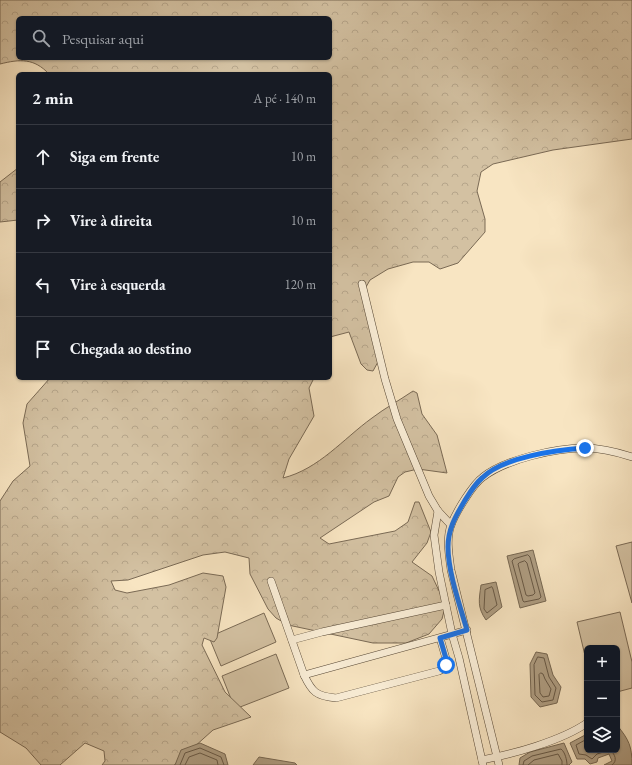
<!DOCTYPE html>
<html lang="pt">
<meta charset="utf-8">
<style>
:root{--surface:#171b24;--page:#242831;--text:#f1f3f6;--muted:#9ea1a6;--line:#363941}
body{margin:0;font-family:"EB Garamond",serif;background:var(--page);color:var(--text)}
.controls{position:absolute;right:12px;bottom:12px;display:grid;overflow:hidden;border-radius:6px;box-shadow:0 1px 3px #0004}
.controls button{width:36px;height:36px;display:grid;place-items:center;padding:0;border:0;border-bottom:1px solid var(--line);background:var(--surface);color:var(--text);font:20px sans-serif}
.stop{position:absolute;width:12px;height:12px;margin:-9px;border:3px solid #1a73e8;border-radius:50%;background:#fff}
.stop.end{background:#1a73e8;border-color:#fff;box-shadow:0 1px 4px #0008}
.list{margin:0;padding:0;list-style:none}
h2{display:flex;justify-content:space-between;align-items:center;height:52px;margin:0;padding:0 16px;font-size:17px}
h2 small{font-size:13px;font-weight:400;color:var(--muted)}
.list li{display:grid;grid-template-columns:26px 1fr auto;gap:12px;align-items:center;box-sizing:border-box;height:64px;padding:0 16px;border-top:1px solid var(--line)}
.list b{display:block;font-size:15px;white-space:nowrap}
.list em{font-size:13px;font-style:normal;color:var(--muted)}
.icon{flex:none;width:22px;height:22px;fill:none;stroke:currentColor;stroke-width:2;stroke-linecap:round;stroke-linejoin:round}
.map{position:relative;flex:none;width:632px;height:765px;overflow:hidden}
.search{position:absolute;background:var(--surface);box-shadow:0 1px 3px #0004;left:16px;top:16px;width:316px;height:44px;display:flex;align-items:center;gap:10px;box-sizing:border-box;padding:0 14px;border-radius:6px;color:var(--muted);font-size:15px}
.panel{position:absolute;background:var(--surface);box-shadow:0 1px 3px #0004;left:16px;top:72px;width:316px;height:308px;border-radius:6px}
.map>svg:first-child{display:block}
.green{fill:#d3c1a2;stroke:#7a6a55}
.forest{fill:url(#forest-crowns);stroke:#7a6a55;fill-rule:evenodd}
.water{fill:#af9e83;stroke:#766752}
.lines{fill:none;stroke-linecap:round;stroke-linejoin:round}
.shore{stroke:#685946;stroke-width:1}
.lane-casing{stroke:#574836;stroke-width:8}
.lane{stroke:#faeed7;stroke-width:7}
.route{stroke:#1a73e8;stroke-width:5}
</style>
<div class="map">
<svg width="632" height="765" viewBox="0 0 632 765">
<defs>
<pattern id="forest-crowns" width="20" height="18" patternUnits="userSpaceOnUse"><rect width="20" height="18" fill="#d3c1a2"/><path d="M2 6a3 3 0 1 1 6 0M12 15a3 3 0 1 1 6 0" fill="none" stroke="#b5a58a"/></pattern>
</defs>
<rect width="100%" height="100%" fill="#f8e5c2"/>
<filter id="stains"><feTurbulence type="fractalNoise" baseFrequency=".005" numOctaves="4"/><feColorMatrix values="0 0 0 0 .2 0 0 0 0 .09 0 0 0 0 .02 0 0 0 .5 -.17"/></filter>
<radialGradient id="worn" r=".72"><stop offset=".6" stop-color="#630" stop-opacity="0"/><stop offset="1" stop-color="#630" stop-opacity=".3"/></radialGradient>
<g class="green">
<polygon points="632,542 632,603 616,546"/>
<polygon points="620,612 632,662 632,688 617,692 617,648 587,648 587,664 577,622"/>
<polygon points="264,613 276,642 221,666 209,637"/>
<polygon points="276,654 289,688 235,709 222,676"/>
</g>
<g class="forest">
<path d="M0 0H632V139L553 150 493 164 481 172 477 191 485 219V232L458 263 440 269 429 262H413L388 269 370 280 366 287 379 360 373 371 367 370 361 364 349 332 330 337V74H49C34 58 20 59 0 64ZM18 18H330V58H18Z"/>
<polygon points="18,168 18,220 0,222 0,182"/>
<path d="M50 378H314L309 388 314 416 289 459 283 478C319 469 343 439 372 418 385 408 400 400 413 391L417 393 422 414 437 435 447 473 418 469 405 472 398 477 389 496 374 502 320 538 329 544 395 531 408 522 415 502H419L431 532 427 543 412 562 432 576 441 595 444 611 442 619 429 634 406 643H373L288 625 276 618 268 609 250 574 249 558 225 552 203 555 128 580 111 581 115 590 127 593 169 585 203 573 223 576 226 587 217 638 214 642 204 638 202 645 225 692 251 717 213 730 174 765H102L105 761 104 751 85 743 60 765H41L26 748 0 732V501L13 481 30 466 23 423 27 404Z"/>
</g>
<g class="water">
<polygon points="533,550 546,601 520,608 507,556"/>
<path d="M496 582 502 607 486 620C477 607 479 600 481 585Z"/>
<polygon points="536,652 547,654 553,675 561,687 557,703 540,707 531,697 530,664"/>
<path d="M617 725C629 740 632 746 632 765H604L612 761 609 754 598 758 597 762 590 764 585 759H577L570 743 587 734V750H617Z"/>
<polygon points="200,743 225,754 228,765 175,765 181,750"/>
<polygon points="564,743 572,762 569,765 519,765 520,758 530,752"/>
<polygon points="259,757 295,763 297,765 253,765"/>
</g>
<g class="lines">
<g class="shore">
<polygon points="528,555 530,557 541,597 539,599 524,602 523,601 512,561 514,559"/>
<polygon points="525,561 527,563 535,593 533,595 528,596 526,595 518,564 519,563"/>
<polygon points="492,587 493,589 497,605 487,613 484,609 485,590"/>
<polygon points="538,657 544,658 549,677 556,688 553,700 542,702 535,695 534,665"/>
<polygon points="541,673 543,674 545,679 551,689 549,696 543,697 540,693 539,675"/>
<path d="M587 739 576 745 579 754 586 755 592 759 597 754 610 750C615 754 618 761 612 765"/>
<polyline points="180,765 185,753 200,748 221,757 224,765"/>
<polyline points="185,765 189,757 200,753 217,760 218,765"/>
<path d="M523 765 524 761 532 756 561 749C565 752 567 760 567 765"/>
<polyline points="528,765 534,760 558,754 562,761 562,765"/>
</g>
<defs>
<g id="lane">
<polyline points="362,284 385,379 397,419 429,496 438,511 451,525"/>
<polyline points="438,511 434,535 439,572 452,634 459,658 483,765"/>
<path d="M271 581 304 675C312 692 316 696 336 698L439 671 444 668 447 662 440 638"/>
<polyline points="292,640 322,632 446,605"/>
<polyline points="304,675 467,630"/>
<path d="M482 760C513 754 561 741 587 723"/>
<path d="M499 765 451 570C449 555 446 539 451 525 456 512 473 484 483 477 506 459 556 448 584 448 600 448 617 452 632 457"/>
</g>
</defs>
<use href="#lane" class="lane-casing"/>
<use href="#lane" class="lane"/>
</g>
<g class="lines">
<path class="route" d="M446 665 447 662 440 638 467 630C460 606 448 572 448 547 448 530 455 517 464 502 469 494 474 485 482 478 503 457 556 450 585 448"/>
</g>
<rect width="100%" height="100%" filter="url(#stains)"/>
<rect width="100%" height="100%" fill="url(#worn)"/>
</svg>
<div class="controls">
<button>+</button>
<button>−</button>
<button><svg class="icon" aria-label="layers" viewBox="0 0 24 24"><path d="M12 4l9 5-9 5-9-5zM3 14l9 5 9-5"/></svg></button>
</div>
<div class="stop" style="left:446px;top:665px"></div>
<div class="stop end" style="left:585px;top:448px"></div>
<div class="search"><svg class="icon" aria-label="search" viewBox="0 0 24 24"><circle cx="10" cy="10" r="6"/><path d="M15 15l6 6"/></svg>Pesquisar aqui</div>
<section class="panel">
<h2>2 min<small>A pé · 140 m</small></h2>
<ul class="list">
<li><svg class="icon" aria-label="ahead" viewBox="0 0 24 24"><path d="M12 20V5M6 11l6-6 6 6"/></svg><div><b>Siga em frente</b></div><em>10 m</em></li>
<li><svg class="icon" aria-label="right" viewBox="0 0 24 24"><path d="M7 20v-9h11M14 6l5 5-5 5"/></svg><div><b>Vire à direita</b></div><em>10 m</em></li>
<li><svg class="icon" aria-label="left" viewBox="0 0 24 24"><path d="M17 20v-9H6M10 6l-5 5 5 5"/></svg><div><b>Vire à esquerda</b></div><em>120 m</em></li>
<li><svg class="icon" aria-label="arrive" viewBox="0 0 24 24"><path d="M6 21V4h12l-3 4 3 4H6"/></svg><div><b>Chegada ao destino</b></div></li>
</ul>
</section>
</div>
